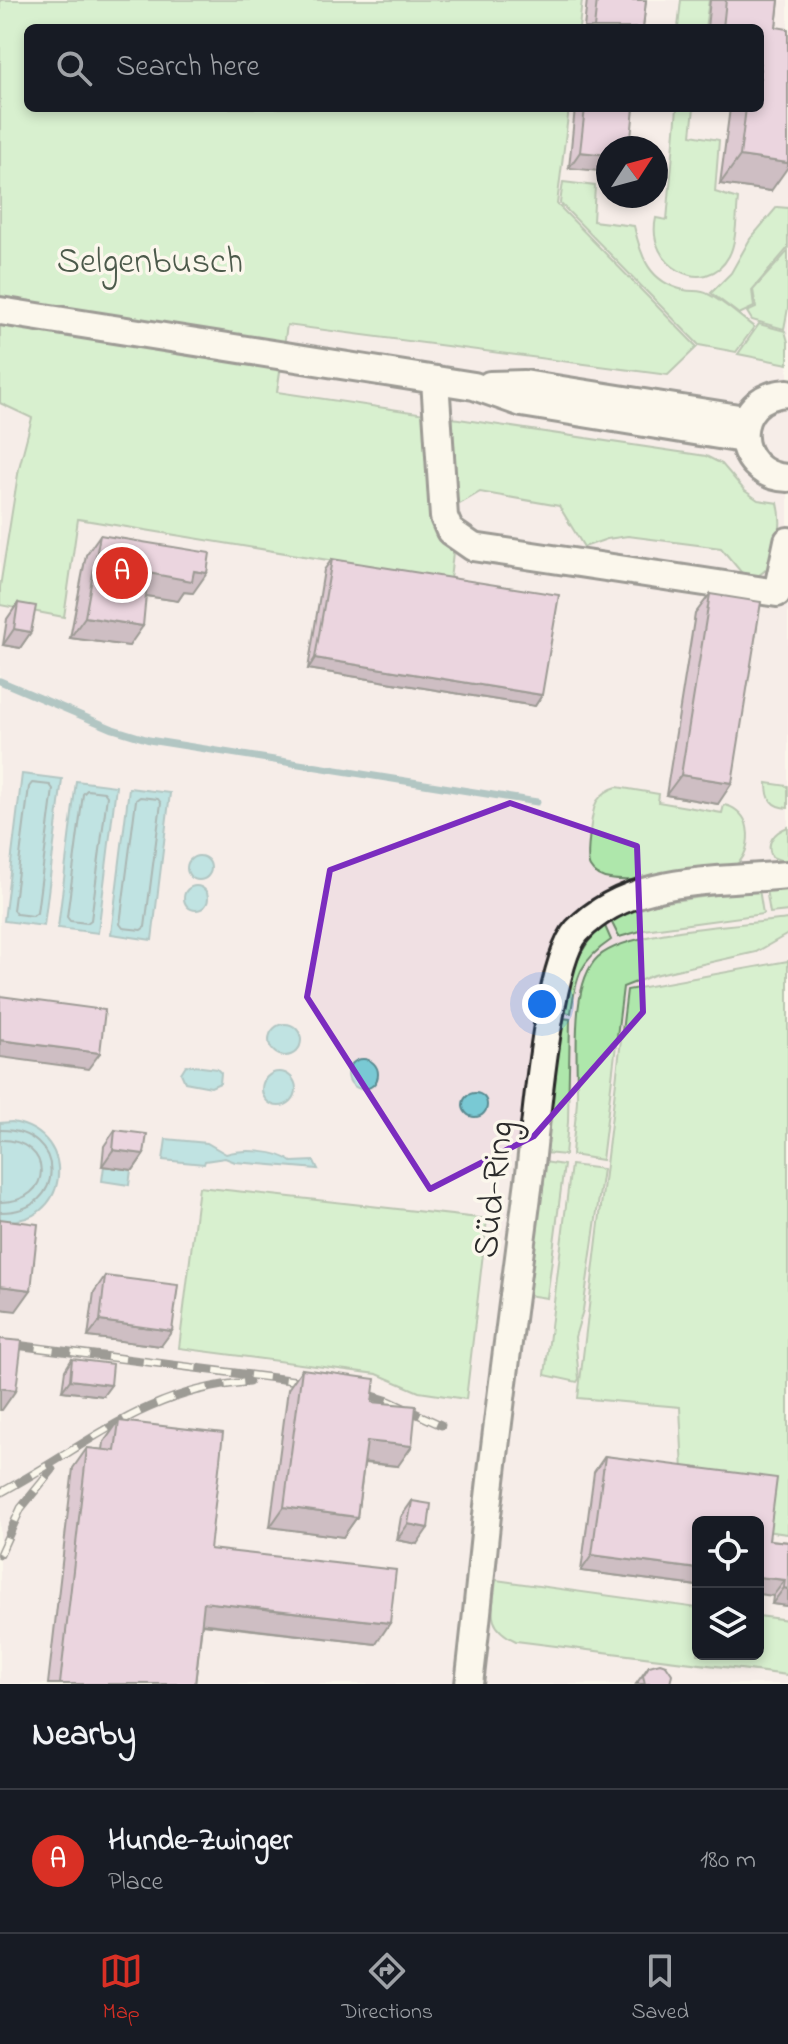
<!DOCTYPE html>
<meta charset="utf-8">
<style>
:root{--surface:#171b24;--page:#242831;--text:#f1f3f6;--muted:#9ea1a6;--line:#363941;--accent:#d93025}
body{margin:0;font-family:"Indie Flower",sans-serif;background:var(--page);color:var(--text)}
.controls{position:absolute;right:24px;bottom:24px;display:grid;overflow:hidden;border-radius:12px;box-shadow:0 4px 12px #0003}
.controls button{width:72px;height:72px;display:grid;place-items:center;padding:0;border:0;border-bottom:2px solid var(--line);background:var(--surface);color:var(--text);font:40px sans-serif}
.compass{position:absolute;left:596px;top:136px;width:72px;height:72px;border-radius:50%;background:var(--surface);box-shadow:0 4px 12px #0003;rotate:54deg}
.you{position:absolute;left:542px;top:1004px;width:28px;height:28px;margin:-20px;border:6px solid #fff;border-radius:50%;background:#1a73e8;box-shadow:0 0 0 12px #1a73e833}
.badge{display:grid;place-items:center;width:52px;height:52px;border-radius:50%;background:var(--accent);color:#fff;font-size:26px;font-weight:700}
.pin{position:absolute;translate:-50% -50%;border:4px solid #fff;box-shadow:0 2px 8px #0006}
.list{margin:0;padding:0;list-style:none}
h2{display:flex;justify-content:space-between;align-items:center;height:104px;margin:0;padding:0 32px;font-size:34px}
h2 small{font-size:26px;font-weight:400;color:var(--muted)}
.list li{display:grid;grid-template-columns:52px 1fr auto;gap:24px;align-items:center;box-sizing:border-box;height:144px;padding:0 32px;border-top:2px solid var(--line)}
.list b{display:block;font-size:30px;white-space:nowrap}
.list p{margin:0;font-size:26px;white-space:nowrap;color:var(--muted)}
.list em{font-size:26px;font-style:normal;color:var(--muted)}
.icon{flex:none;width:44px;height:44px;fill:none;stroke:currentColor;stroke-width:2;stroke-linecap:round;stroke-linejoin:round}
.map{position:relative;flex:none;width:788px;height:1684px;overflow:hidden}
.search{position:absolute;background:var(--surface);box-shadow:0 4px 12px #0003;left:24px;right:24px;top:24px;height:88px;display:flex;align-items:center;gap:20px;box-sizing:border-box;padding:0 28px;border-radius:12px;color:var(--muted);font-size:30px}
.sheet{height:248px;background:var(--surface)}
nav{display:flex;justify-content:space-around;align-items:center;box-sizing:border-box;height:112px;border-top:2px solid var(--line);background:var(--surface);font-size:22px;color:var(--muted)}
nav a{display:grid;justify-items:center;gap:4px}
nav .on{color:var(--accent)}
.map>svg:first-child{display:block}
.built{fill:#f0e0e3;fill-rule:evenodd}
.green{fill:#aee7ab;stroke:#6c896b;stroke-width:2}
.water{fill:#79c9d4;stroke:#5a8a90;stroke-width:2}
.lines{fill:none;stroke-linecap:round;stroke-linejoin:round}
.shore{stroke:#4a6a6f;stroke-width:2}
.stream{stroke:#5a8a90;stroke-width:7}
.street-casing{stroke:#2b2b2b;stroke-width:32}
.street{stroke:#fbf7ec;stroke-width:26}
.rail-casing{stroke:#2b2b2b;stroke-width:9}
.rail{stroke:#fbf7ec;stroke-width:6;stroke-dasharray:18;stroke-linecap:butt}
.wall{fill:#ba93b1;stroke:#2b2b2b;stroke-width:2}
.shaded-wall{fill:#977890;stroke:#2b2b2b;stroke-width:2}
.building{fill:#d8abce;stroke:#2b2b2b;stroke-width:2}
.marked{fill:none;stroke:#7b2cbf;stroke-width:6;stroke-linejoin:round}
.labels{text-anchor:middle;stroke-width:7;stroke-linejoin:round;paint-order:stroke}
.park-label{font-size:36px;fill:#4c5a4b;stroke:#fbf7ec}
.street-label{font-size:36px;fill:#2b2b2b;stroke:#fbf7ec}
</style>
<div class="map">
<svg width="788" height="1684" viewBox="0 0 788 1684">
<rect width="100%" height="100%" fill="#fbf7ec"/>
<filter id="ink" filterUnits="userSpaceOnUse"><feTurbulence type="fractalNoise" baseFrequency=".0125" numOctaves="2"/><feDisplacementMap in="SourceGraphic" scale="16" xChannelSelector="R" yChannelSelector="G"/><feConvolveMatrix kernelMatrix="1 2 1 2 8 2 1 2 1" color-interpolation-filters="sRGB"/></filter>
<g filter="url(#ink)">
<g class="built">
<path d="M582 0H788V1684H0V605L64 616 78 519 450 579 458 505 480 492 559 506 584 547 607 539 628 536 721 548 746 578 758 500 745 491 722 464 706 456 276 393 286 325 668 375 697 347 556 204 569 108H760V28H579ZM608 148H656V196H608ZM698 1522H758V1654H698Z"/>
<polygon points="0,403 32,417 19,468 0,587"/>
</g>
<g class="green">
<path d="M0 0H582L579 28H28V108H569L557 204 697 347 668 375 287 325 277 392 706 456 722 464 745 491 758 500 778 503C783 523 780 563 759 575 755 578 751 577 746 578L721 548 628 536 607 539 584 547 559 506 480 492 458 505 450 580 78 519 64 617 0 605V587L19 468 32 418 0 403Z"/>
<polygon points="681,0 709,0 705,28 678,28"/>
<path d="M677 108H694L691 135 719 140 715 192 738 199C736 216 737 241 729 256 706 299 645 266 656 218L667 220Z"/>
<path d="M563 182 595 186 593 221 634 226C641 257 649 282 684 290 692 292 701 290 708 294 725 302 739 316 754 327L736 352 699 345 560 203Z"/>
<polygon points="777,207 788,208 788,248 752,290 754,307 739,314 711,293 731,273 750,239"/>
<polygon points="788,251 788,308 784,329 752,320 747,312 756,308 753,290"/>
<polygon points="759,324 785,331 788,342 788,364 738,354"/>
<path d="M767 783 788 786V808C771 807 767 799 767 783Z"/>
<path d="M617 787 659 794 658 802 722 813 724 805C733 806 743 814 746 823 750 836 748 855 737 864 723 874 630 883 610 879 602 878 594 874 590 867 585 859 592 809 597 801 602 794 609 789 617 787Z"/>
<path d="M788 827V863L772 857C765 843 774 832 788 827Z"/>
<polygon points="788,886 788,911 770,913 766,889"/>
<polygon points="759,889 763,914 644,930 619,937 610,919 644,905"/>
<path d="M788 919V934L756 952 654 975 623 987 602 1160 572 1155C573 1137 576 1118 577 1100 578 1064 569 984 598 957 629 929 743 925 788 919Z"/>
<path d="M604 924 611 940C580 961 576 976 571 1013L563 1012C569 977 577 949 604 924Z"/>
<polygon points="788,961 788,1534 758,1530 758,1522 683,1472 680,1407 578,1398 627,990"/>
<polygon points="562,1018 570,1019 568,1122 565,1155 546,1153"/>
<polygon points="544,1162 564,1165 547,1298 527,1295"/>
<polygon points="571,1165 603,1169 583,1310 575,1337 579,1379 577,1382 545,1375"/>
<polygon points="199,1187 487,1219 466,1399 419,1392 377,1374 179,1348"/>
<path d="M496 1580 698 1608V1654H758V1616L788 1620V1675L516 1641C484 1626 493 1610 496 1580Z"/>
</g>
<g class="water">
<polygon points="22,774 62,779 44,926 4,921"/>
<polygon points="76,781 116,786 98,933 58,928"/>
<polygon points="129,788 170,793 152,940 111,934"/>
<circle cx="199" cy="868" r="12"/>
<circle cx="196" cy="898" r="12"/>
<circle cx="285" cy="1040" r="16"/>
<circle cx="363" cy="1074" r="15"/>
<polygon points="186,1065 217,1069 221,1073 220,1083 211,1087 185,1082 181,1073"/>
<circle cx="279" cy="1089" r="17"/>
<circle cx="475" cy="1105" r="12"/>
<path d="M12 1122C82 1134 68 1229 0 1220V1123Z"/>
<path d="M166 1139 207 1143 226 1154C243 1149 278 1150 292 1162L314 1161 318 1169 235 1162 225 1158 205 1161 204 1164 163 1160Z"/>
<polygon points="104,1166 131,1170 129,1185 102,1181"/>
</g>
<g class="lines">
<g class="shore">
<polygon points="32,783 50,785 53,789 37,913 33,916 16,914 13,910 29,787"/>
<polygon points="87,790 104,792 107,796 91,920 87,923 70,921 67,917 83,794"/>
<polygon points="140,797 158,799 161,803 145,927 141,930 123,928 120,924 136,800"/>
<path d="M0 1130C67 1129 68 1213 0 1212"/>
<path d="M0 1140C54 1139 55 1203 0 1202"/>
</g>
<polyline class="stream" points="0,681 113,729 149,740 537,802"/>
<defs>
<g id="street">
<polyline points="0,311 474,386 522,403 743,439"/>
<polyline points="435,380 444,517 450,531 473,547 777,593 788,541"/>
<polyline points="490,385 524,384 745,419"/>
<path d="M788 393C727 395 731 476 788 478"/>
<path d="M469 1684C476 1628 481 1571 487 1515 500 1401 515 1287 530 1173 536 1124 548 962 577 931 630 875 717 882 788 875"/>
</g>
</defs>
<use href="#street" class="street-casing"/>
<use href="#street" class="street"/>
<defs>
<g id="rail">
<polyline points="0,1343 313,1383"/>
<polyline points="353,1390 389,1401 441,1425"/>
<path d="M0 1493C88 1446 143 1390 249 1382"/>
<polyline points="0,1554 21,1508 52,1470"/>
</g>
</defs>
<use href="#rail" class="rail-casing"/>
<use href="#rail" class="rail"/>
</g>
<g class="wall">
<polygon points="587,0 646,0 643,28 584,28"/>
<polygon points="710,0 779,0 776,27 771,191 720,184 730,108 760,108 760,28 707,28"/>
<polygon points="575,108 634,108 569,168"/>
<polygon points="100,535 193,593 184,592 178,601 146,596 129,646 70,638 86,555"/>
<polygon points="332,559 542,695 535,706 308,669 324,570"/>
<polygon points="710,594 718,804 666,795 695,614"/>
<polygon points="18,603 31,632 20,648 3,645 7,619"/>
<polygon points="115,1130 144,1154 133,1170 102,1166 104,1146"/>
<polygon points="105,1276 161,1346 88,1337 94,1292"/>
<polygon points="72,1359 103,1396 62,1391 65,1370"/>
<polygon points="302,1369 372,1402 398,1466 364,1463 357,1517 343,1537 270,1527 288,1389"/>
<polygon points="119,1421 210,1549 376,1644 202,1624 195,1684 48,1684 73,1468 87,1448 103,1450 104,1442"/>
<polygon points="605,1456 769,1540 788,1542 788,1606 772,1604 773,1596 698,1522 698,1586 581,1571 594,1472"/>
<polygon points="412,1501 417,1544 397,1540 401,1517"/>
<polygon points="649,1666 670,1684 636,1684"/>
</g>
<g class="shaded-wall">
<polygon points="580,152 608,155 608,172 569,168"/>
<polygon points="740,156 788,163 788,167 771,191 720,184"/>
<polygon points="194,571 207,573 193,593 184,592 178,601 134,594 148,573"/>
<polygon points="85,617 143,626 129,646 70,638"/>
<polygon points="14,629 31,632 20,648 3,645"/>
<polygon points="315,658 542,695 535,706 308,669"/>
<polygon points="681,775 732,783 718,804 666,795"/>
<polygon points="0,1040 100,1053 88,1069 0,1057"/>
<polygon points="113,1150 144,1154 133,1170 102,1166"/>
<polygon points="0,1286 31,1290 16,1311 0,1309"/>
<polygon points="100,1321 172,1331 161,1346 88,1337"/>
<polygon points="70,1380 111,1385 103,1396 62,1391"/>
<polygon points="0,1388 16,1390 2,1410 0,1410"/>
<polygon points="367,1441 412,1446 398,1466 353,1461"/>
<polygon points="284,1507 357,1517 343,1537 270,1527"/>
<polygon points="408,1524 428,1528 417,1544 397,1540"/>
<polygon points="592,1555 698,1569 698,1586 581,1571"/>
<polygon points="758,1577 785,1580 773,1596 758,1594"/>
<polygon points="784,1588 788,1589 788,1606 772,1604"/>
<polygon points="204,1602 390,1623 376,1644 190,1622"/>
</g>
<g class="building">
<polygon points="597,0 646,0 643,28 594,28"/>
<polygon points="726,0 779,0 776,27 788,29 788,163 740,156 746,108 760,108 760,28 723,28"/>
<polygon points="585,108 634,108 630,148 608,148 608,155 580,152"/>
<polygon points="100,535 210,553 207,573 194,571 192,581 148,573 143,626 85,617"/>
<polygon points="332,559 559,595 542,695 315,658"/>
<polygon points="710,594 761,602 732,783 681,775"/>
<polygon points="18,603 36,606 31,632 14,629"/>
<polygon points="0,996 105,1010 100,1053 0,1040"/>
<polygon points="115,1130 147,1134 144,1154 113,1150"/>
<polygon points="0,1219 38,1224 31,1290 0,1286"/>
<polygon points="105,1276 178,1285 172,1331 100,1321"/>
<polygon points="0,1339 22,1341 16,1390 0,1388"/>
<polygon points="72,1359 113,1364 111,1385 70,1380"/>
<polygon points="302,1369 375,1379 372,1402 416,1406 412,1446 367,1441 357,1517 284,1507"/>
<polygon points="119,1421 223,1433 210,1549 396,1570 390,1623 204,1602 195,1684 60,1684 87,1448 115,1451"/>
<polygon points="605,1456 777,1478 769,1540 788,1542 788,1589 784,1588 785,1580 758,1577 758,1522 698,1522 698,1569 592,1555"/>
<polygon points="412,1501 431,1504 428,1528 408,1524"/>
<polygon points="660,1663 666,1665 672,1674 670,1684 645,1684 643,1676 649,1666"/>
</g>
</g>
<path d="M0 0H788V1684H0ZM510 803 637 846 643 1012 534 1136 430 1189 307 997 330 870Z" fill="#fbf7ec" fill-opacity=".55" fill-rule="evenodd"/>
<path class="marked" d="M510 803 637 846 643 1012 534 1136 430 1189 307 997 330 870Z"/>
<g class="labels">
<g class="park-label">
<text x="150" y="272">Selgenbusch</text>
</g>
<g class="street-label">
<text transform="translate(491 1189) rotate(-83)" y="13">Süd-Ring</text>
</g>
</g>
</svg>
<div class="controls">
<button><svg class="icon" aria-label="locate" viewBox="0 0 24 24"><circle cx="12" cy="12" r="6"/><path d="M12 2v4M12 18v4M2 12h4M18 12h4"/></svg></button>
<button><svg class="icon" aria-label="layers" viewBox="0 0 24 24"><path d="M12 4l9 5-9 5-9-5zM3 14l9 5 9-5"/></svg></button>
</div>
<svg class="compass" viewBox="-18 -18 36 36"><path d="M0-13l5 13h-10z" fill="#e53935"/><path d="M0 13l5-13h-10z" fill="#9ea1a6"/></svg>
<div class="you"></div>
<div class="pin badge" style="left:122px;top:573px">A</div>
<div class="search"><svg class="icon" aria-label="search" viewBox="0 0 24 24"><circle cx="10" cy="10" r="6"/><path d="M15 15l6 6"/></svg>Search here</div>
</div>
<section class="sheet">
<h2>Nearby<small></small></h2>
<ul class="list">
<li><span class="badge">A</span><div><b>Hunde-Zwinger</b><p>Place</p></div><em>180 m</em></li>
</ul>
</section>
<nav>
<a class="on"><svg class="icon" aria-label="map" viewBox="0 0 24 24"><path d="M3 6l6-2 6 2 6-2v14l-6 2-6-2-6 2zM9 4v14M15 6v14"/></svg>Map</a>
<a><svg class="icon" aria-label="directions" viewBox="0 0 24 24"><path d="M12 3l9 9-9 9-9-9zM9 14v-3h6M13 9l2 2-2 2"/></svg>Directions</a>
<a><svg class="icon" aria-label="saved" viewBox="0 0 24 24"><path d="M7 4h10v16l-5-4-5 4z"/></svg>Saved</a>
</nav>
